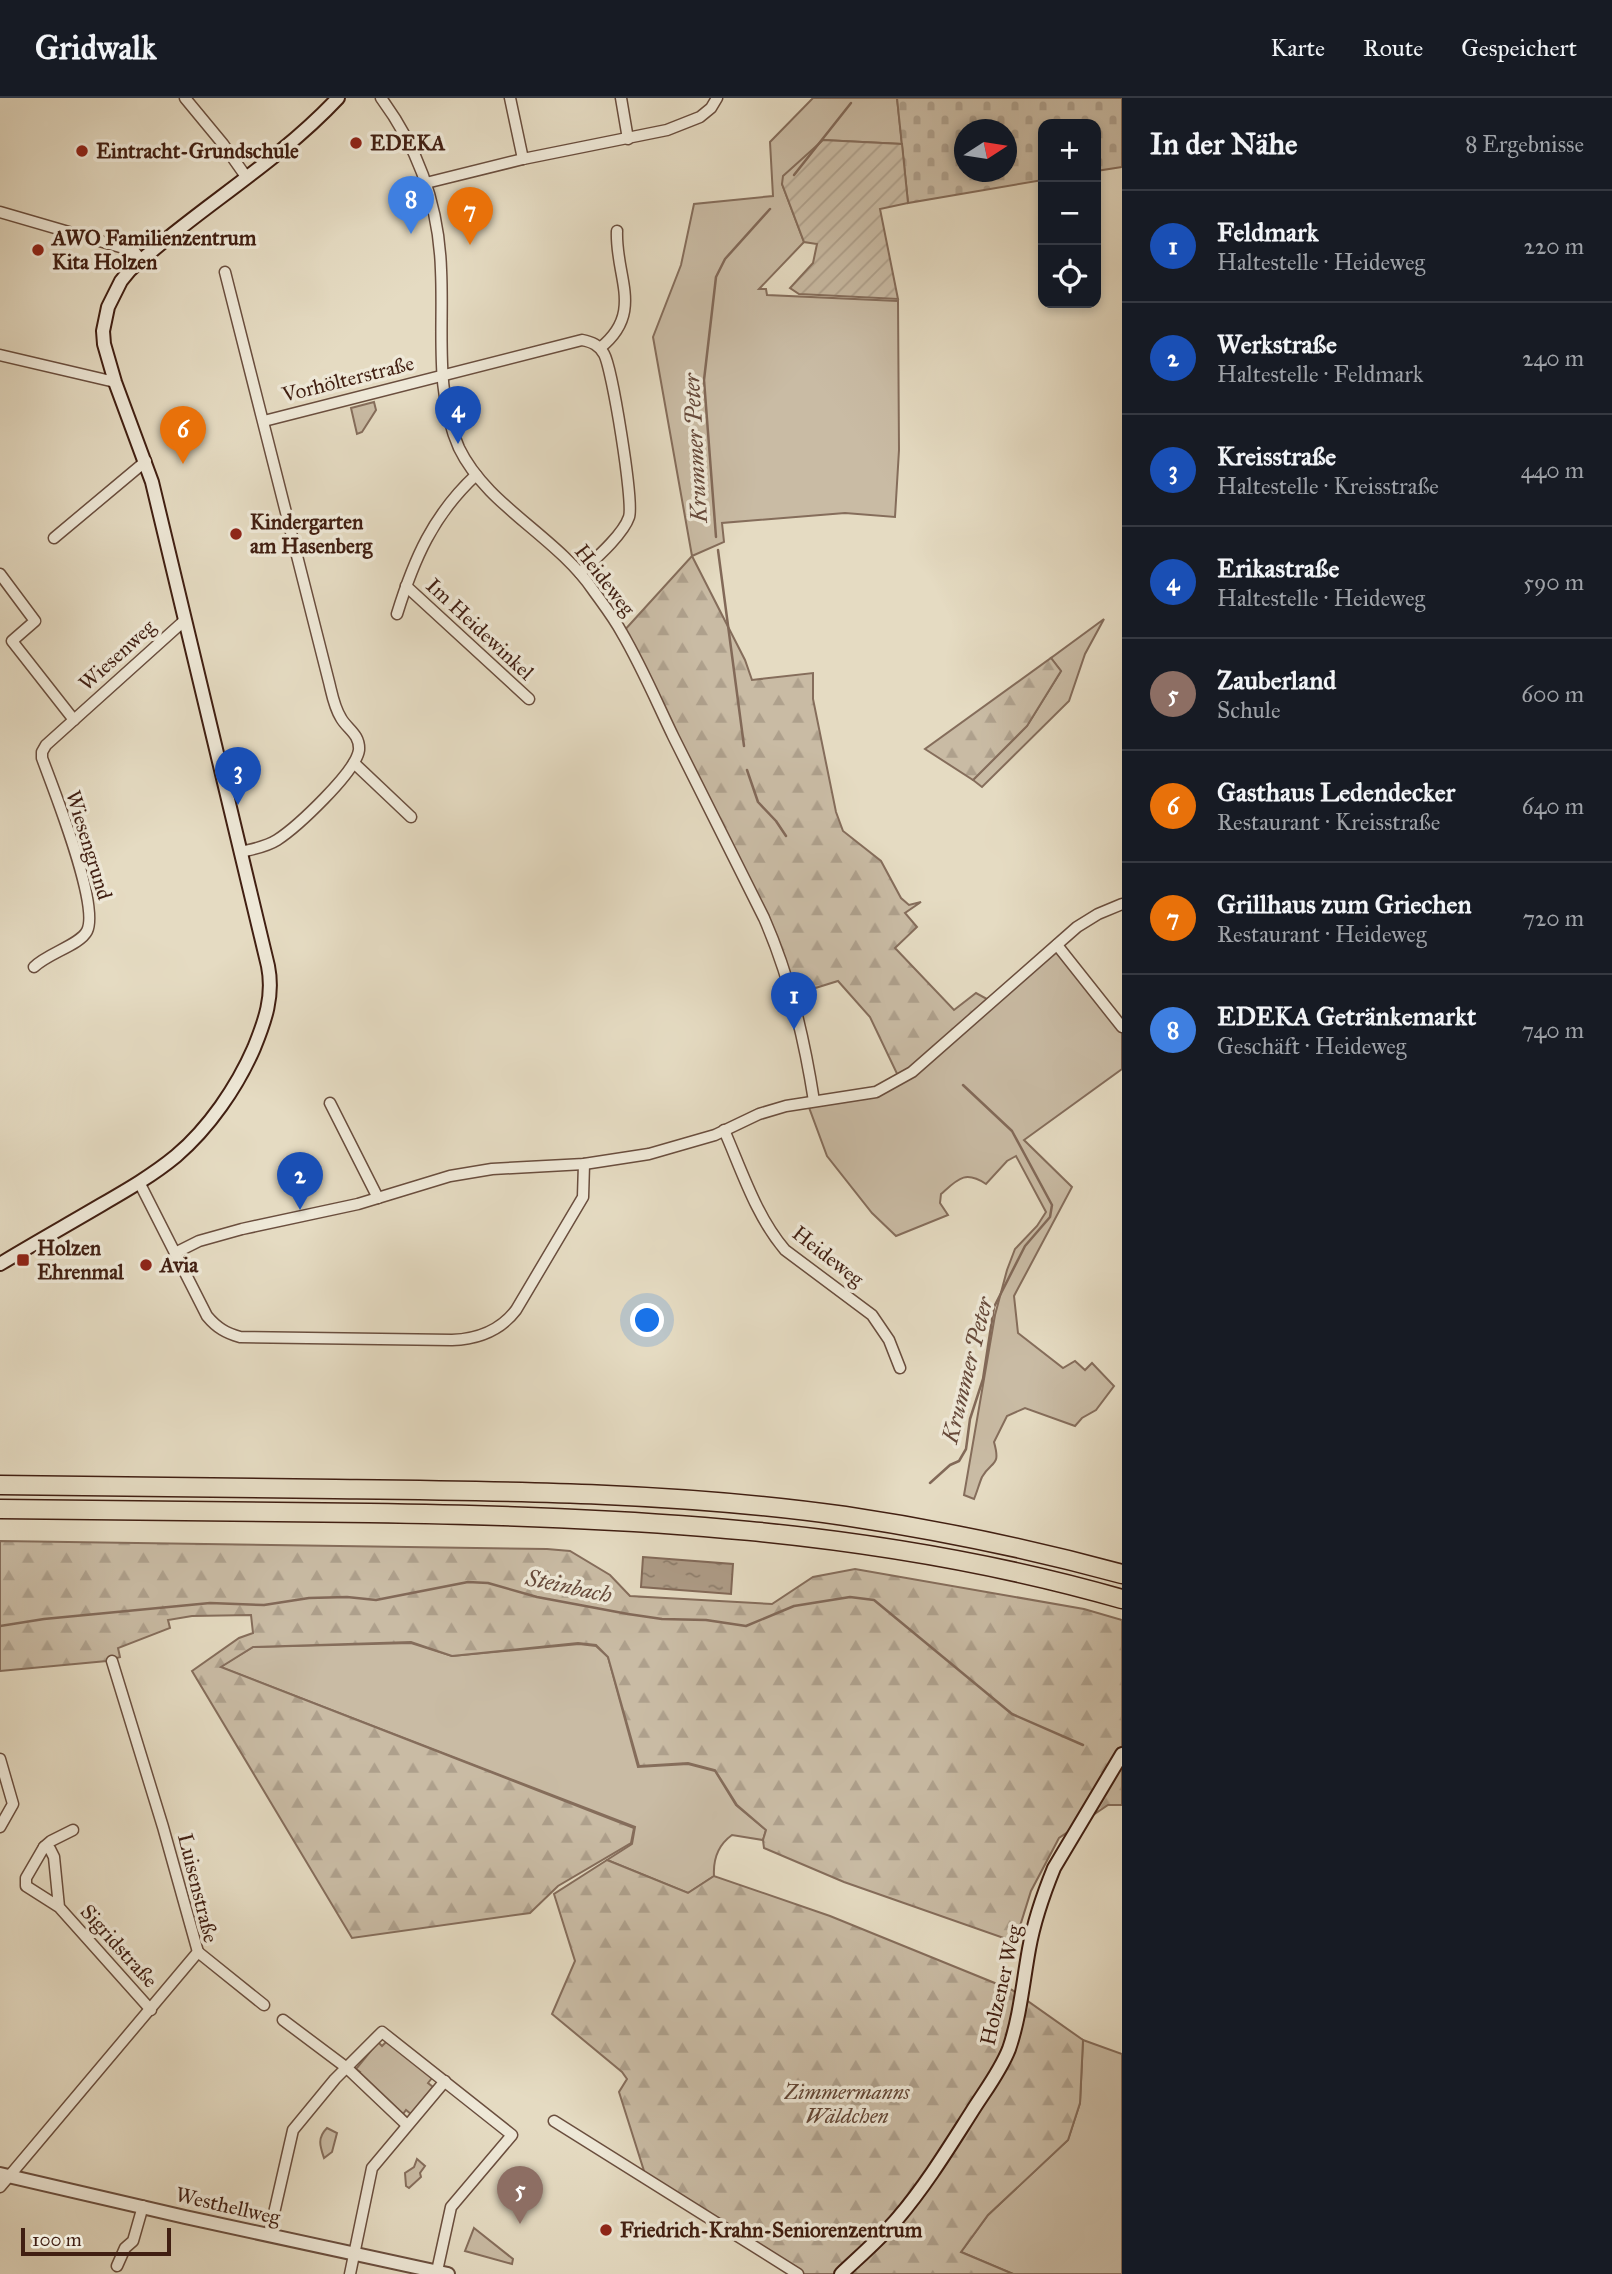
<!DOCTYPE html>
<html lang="de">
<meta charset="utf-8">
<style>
:root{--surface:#171b24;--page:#20242c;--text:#f1f3f6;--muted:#9ea1a6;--line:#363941;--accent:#d93025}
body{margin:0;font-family:"IM FELL Great Primer",serif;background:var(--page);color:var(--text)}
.controls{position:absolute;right:21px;top:21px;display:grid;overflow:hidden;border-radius:14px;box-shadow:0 4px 10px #0003}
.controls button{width:63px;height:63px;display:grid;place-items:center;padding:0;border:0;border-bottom:2px solid var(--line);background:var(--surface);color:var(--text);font:35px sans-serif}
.compass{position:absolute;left:954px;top:21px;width:63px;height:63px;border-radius:50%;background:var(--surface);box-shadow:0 4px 10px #0003;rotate:78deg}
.scale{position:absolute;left:21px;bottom:18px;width:150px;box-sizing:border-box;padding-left:7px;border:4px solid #411f12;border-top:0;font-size:19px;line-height:24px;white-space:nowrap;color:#411f12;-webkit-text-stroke:5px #eee8d7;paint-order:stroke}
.you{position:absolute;left:648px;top:1223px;width:24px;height:24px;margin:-18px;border:5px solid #fff;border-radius:50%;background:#1a73e8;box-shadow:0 0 0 10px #1a73e833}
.badge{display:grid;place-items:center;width:46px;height:46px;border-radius:50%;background:var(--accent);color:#fff;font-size:23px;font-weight:700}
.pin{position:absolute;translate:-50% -58px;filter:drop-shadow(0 2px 4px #0008)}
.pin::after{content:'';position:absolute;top:37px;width:24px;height:21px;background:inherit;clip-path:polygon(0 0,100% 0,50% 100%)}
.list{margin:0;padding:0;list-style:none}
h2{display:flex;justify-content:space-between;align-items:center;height:91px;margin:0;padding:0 28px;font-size:30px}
h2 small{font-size:23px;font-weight:400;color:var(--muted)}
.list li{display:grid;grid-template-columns:46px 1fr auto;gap:21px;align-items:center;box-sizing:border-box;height:112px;padding:0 28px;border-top:2px solid var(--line)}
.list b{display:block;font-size:26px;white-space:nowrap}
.list p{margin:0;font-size:23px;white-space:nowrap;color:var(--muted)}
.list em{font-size:23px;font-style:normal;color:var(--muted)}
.icon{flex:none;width:38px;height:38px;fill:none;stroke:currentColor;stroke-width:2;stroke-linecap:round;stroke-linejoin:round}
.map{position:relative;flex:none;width:1122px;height:2176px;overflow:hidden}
header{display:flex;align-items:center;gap:42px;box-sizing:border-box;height:98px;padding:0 35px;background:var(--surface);border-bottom:2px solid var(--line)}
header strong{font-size:33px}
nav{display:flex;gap:38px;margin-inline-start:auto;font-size:24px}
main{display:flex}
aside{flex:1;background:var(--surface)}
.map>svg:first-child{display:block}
.green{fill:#c9bba4;stroke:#856d5b;stroke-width:2}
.forest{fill:url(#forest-firs);stroke:#856d5b;stroke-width:2}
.cemetery{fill:url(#cemetery-stones);stroke:#856d5b;stroke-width:2;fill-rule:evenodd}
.garden{fill:url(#garden-furrows);stroke:#856d5b;stroke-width:2}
.water{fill:url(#water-ripples);stroke:#826958;stroke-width:2}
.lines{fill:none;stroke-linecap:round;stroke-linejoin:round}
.stream{stroke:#826958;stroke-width:2.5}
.minor-casing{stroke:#6a4e3e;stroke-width:13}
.tertiary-casing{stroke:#6a4e3e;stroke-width:16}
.secondary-casing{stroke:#411f12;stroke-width:16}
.motorway-casing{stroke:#411f12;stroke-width:21}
.minor{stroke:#eee8d7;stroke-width:10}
.tertiary{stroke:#eee8d7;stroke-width:12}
.secondary{stroke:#eee8d7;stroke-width:12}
.motorway{stroke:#e5dbc2;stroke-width:18}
.poi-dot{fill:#8f2418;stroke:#eee8d7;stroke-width:2.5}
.labels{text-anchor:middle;stroke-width:7;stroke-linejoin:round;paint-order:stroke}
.poi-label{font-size:21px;font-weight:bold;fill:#411f12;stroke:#eee8d7;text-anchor:start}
.street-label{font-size:21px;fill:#411f12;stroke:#eee8d7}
.park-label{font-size:21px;font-style:italic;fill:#634636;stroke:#eee8d7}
.water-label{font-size:23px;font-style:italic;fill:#674a3b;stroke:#eee8d7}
</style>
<header>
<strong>Gridwalk</strong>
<nav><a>Karte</a><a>Route</a><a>Gespeichert</a></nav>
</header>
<main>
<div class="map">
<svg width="1122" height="2176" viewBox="0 0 1122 2176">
<defs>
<pattern id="forest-firs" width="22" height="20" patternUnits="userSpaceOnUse" patternTransform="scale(1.75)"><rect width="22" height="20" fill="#c9bba4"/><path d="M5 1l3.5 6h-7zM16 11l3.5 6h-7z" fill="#aea08c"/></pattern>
<pattern id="cemetery-stones" width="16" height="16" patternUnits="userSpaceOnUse" patternTransform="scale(1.75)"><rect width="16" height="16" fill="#c9bba4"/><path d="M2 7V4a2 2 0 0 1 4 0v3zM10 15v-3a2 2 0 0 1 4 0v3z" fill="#aea08c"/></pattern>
<pattern id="garden-furrows" width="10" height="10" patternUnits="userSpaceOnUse" patternTransform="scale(1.75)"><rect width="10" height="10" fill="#c9bba4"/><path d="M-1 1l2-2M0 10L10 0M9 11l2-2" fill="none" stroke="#aea08c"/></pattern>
<pattern id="water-ripples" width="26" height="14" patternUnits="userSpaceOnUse" patternTransform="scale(1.75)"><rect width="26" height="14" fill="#ad9b86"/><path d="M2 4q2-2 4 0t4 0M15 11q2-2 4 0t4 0" fill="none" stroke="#8e7e6c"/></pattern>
</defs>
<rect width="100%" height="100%" fill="#e5dbc2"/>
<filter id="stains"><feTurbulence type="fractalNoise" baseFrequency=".00286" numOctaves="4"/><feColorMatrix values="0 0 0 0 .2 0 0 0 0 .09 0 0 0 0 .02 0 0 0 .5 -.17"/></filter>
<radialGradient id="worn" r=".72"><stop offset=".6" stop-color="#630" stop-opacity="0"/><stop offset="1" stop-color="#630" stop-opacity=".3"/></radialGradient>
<g class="green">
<polygon points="813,0 897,0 902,46 823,42 782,86 804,144 759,191 766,191 767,197 898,203 899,352 895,419 845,415 722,425 724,444 692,458 653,239 681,167 694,106 773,98 770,44"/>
<polygon points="374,304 376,312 362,334 357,336 351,310"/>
<polygon points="1104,521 1085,556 1069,603 982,689 973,682 1027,628 1061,573 1051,560"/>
<path d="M1057 847 1122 929V971L1024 1042 1072 1089 1014 1198 1018 1235 1063 1270 1075 1263 1085 1272 1092 1265 1114 1288 1096 1312 1082 1320 1075 1328 1025 1310 1007 1318 994 1344C1001 1369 992 1362 982 1379 979 1386 977 1394 974 1401L964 1397 995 1217 1007 1172 1015 1151 1037 1128 1046 1114 1016 1058 1007 1063 986 1086C965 1072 958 1081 941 1096L940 1105 948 1117 896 1138 872 1115 827 1058 807 1004 876 994Z"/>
<path d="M411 1545 452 1558 579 1546 596 1548 608 1559 638 1669 688 1666 715 1673 736 1707 766 1732 763 1742 732 1737C718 1747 713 1761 714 1778L688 1795 607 1762 632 1746 635 1729 220 1569 253 1549Z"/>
<polygon points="1083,1942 1122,1956 1122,2176 1013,2176 961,2154 988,2117 1068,2042 1080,2005"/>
<polygon points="387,1943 432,1980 428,1985 433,1989 411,2016 406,2012 403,2016 357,1978 360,1974 356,1971 378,1944 382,1948"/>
<path d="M327 2030 337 2035 332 2054 324 2060C320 2048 317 2040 327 2030Z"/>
<polygon points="417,2061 425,2068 420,2075 421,2079 409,2090 406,2088 405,2075 414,2069"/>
<polygon points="474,2130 513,2161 512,2166 465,2153"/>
</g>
<g class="forest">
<polygon points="692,458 745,562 752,582 813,575 813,601 836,714 843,733 881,763 901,800 909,807 921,804 905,815 917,829 895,850 954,912 976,895 987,901 939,951 900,982 870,919 838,883 793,897 780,856 622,535"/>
<polygon points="1051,560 1061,573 1027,628 973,682 925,651"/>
<polygon points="0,1443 547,1451 570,1453 610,1477 630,1498 772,1506 813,1479 855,1471 1084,1511 1122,1522 1122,1707 1108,1707 1059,1740 1031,1793 1015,1844 844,1784 764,1750 763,1742 766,1732 737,1707 715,1672 688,1665 639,1668 608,1559 596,1547 578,1545 452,1558 411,1544 253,1549 221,1569 634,1730 631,1745 558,1788 530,1815 352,1840 192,1573 239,1540 253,1535 251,1517 192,1518 168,1522 170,1530 118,1550 120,1559 107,1563 0,1573"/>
<polygon points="607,1762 688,1795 714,1778 830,1818 1012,1892 1083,1942 1080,2005 1068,2042 988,2117 961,2154 1013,2176 802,2176 645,2076 619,1994 627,1981 622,1974 552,1916 575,1863 554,1796"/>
</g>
<path class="cemetery" d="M897 0H1122V69L1096 73V26H1043V82L908 105ZM964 32H1006V74H964Z"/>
<polygon class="garden" points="823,42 902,46 908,105 880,111 898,201 799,196 790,190 813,165 817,146 804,144 782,86 783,78"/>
<polygon class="water" points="643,1459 733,1466 731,1496 641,1489"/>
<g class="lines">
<g class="stream">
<polyline points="794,77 851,5"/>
<polyline points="716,439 704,282 716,179 725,161 770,111"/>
<polyline points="718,452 744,648"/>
<polyline points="747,672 758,704 776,723 786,738"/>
<polyline points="930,1385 950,1367 959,1363 966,1351 970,1321 983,1281 994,1209 1025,1148 1050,1119 1052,1107 1012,1033 963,987"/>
<polyline points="0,1528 44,1521 210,1505 264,1507 309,1500 347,1499 376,1502 468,1484 488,1485 537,1499 628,1516 662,1521 706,1522 746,1528 794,1508 850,1499 874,1502 1012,1616 1083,1647"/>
</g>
<defs>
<g id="minor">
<polyline points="185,0 223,46 247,80"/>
<path d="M381 0C418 50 439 109 441 172 444 231 434 294 459 350 487 408 556 438 593 492 603 506 614 520 622 535 642 569 657 605 674 640 704 700 734 760 764 820 790 879 804 939 814 1003"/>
<polyline points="510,0 523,61"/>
<polyline points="621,0 628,41"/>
<polyline points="426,85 523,61 667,32 700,19 711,10 717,0"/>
<polyline points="0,114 134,153 141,162"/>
<path d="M225 174 329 584C332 596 334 609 341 620 347 631 360 636 359 652 356 674 297 729 277 742 266 749 253 751 241 754"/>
<path d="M600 250C645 214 615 179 617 133"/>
<polyline points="0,257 115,284"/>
<path d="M264 323 582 242C592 244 599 247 604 256 612 270 634 404 629 419 623 437 594 462 580 475"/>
<polyline points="54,440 146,363"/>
<polyline points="0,476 35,523 12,543 74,622"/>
<polyline points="406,488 529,601"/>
<path d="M397 516C414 461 433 417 476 377"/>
<polyline points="354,665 411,719"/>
<polyline points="1057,847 1122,929"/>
<path d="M34 869C48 855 80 847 87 833 100 807 53 690 42 660V654L46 647 185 522"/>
<polyline points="330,1005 378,1100"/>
<path d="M724 1032C742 1073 756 1118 785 1152L872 1217 889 1242 900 1270"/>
<path d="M139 1084 207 1218C217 1230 226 1235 240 1239L452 1242C478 1241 500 1233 516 1212L583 1099 584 1066"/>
<polyline points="175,1155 199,1143 242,1131 358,1106 450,1078 492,1071 584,1066 649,1056 715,1037 759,1016 786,1008 876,994 912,974 1077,829 1098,816 1122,806"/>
<polyline points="112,1563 163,1729 198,1854"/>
<polyline points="0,1661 13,1706 0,1729"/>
<polyline points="44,1749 51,1743 73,1732"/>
<polyline points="59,1809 26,1788 26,1780 44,1749 50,1751 54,1759 59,1809 151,1912"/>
<polyline points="198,1854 264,1907"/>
<polyline points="283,1922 347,1970 407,2027"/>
<polyline points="554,2023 798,2176"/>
<polyline points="0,2089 198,1854"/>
<polyline points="269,2137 293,2032 335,1981 382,1934 512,2037 451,2109 437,2173"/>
<polyline points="117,2168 125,2150 133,2143 143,2108"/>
<polyline points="350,2176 372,2070 445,1983"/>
</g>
<polyline id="tertiary" points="0,2076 185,2119 448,2176"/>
<g id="secondary">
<path d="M0 1166C33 1146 67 1127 101 1107 127 1092 153 1077 176 1058 209 1030 237 989 254 950 265 923 274 898 268 868L152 384 115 284 104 246 103 233 108 209 121 183 130 172C197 111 276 66 338 0"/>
<path d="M841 2176C860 2158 881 2140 898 2120 926 2087 948 2051 971 2015 984 1994 1000 1974 1009 1951 1020 1919 1023 1884 1029 1851 1034 1823 1043 1797 1054 1770L1122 1656"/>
</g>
<g id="motorway">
<path d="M0 1387C112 1388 223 1390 335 1391 505 1393 676 1394 845 1418 938 1432 1031 1451 1122 1476"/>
<path d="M0 1411C123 1412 246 1414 369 1415 624 1419 875 1430 1122 1501"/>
</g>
</defs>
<use href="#minor" class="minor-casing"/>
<use href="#tertiary" class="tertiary-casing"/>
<use href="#secondary" class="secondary-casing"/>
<use href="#motorway" class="motorway-casing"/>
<use href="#minor" class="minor"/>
<use href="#tertiary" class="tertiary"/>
<use href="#secondary" class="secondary"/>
<use href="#motorway" class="motorway"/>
</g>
<g class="poi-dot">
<circle cx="356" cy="45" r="7"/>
<circle cx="82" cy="53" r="7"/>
<circle cx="38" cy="152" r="7"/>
<circle cx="236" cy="436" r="7"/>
<rect x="16" y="1155" width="14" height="14" rx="3.5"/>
<circle cx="146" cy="1167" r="7"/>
<circle cx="606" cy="2132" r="7"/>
</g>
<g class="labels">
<g class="poi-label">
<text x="370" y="52">EDEKA</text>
<text x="96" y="60">Eintracht-Grundschule</text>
<text x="52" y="147">AWO Familienzentrum<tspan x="52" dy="24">Kita Holzen</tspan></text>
<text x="250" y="431">Kindergarten<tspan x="250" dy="24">am Hasenberg</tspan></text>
<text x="37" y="1157">Holzen<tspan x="37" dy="24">Ehrenmal</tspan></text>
<text x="160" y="1174">Avia</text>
<text x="620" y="2139">Friedrich-Krahn-Seniorenzentrum</text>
</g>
<g class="street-label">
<text transform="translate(348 281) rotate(-14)" y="7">Vorhölterstraße</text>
<text transform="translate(605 482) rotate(52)" y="7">Heideweg</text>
<text transform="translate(480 531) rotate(43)" y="7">Im Heidewinkel</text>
<text transform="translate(117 557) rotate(-42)" y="7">Wiesenweg</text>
<text transform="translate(89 747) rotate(73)" y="7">Wiesengrund</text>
<text transform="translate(828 1158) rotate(38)" y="7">Heideweg</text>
<text transform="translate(198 1790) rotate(76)" y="7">Luisenstraße</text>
<text transform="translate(119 1848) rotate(48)" y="7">Sigridstraße</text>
<text transform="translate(1001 1887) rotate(-77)" y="7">Holzener Weg</text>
<text transform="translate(228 2108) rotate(13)" y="7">Westhellweg</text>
</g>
<g class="park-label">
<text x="847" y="2001">Zimmermanns<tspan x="847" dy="24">Wäldchen</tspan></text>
</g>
<g class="water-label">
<text transform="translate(695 350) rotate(-93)" y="8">Krummer Peter</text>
<text transform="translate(967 1272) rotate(-76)" y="8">Krummer Peter</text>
<text transform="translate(569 1488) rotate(12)" y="8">Steinbach</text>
</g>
</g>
<rect width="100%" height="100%" filter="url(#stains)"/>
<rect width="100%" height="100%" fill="url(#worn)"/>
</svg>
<div class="controls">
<button>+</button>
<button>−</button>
<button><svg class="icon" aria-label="locate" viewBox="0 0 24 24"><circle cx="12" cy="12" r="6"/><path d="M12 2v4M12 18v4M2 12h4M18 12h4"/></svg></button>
</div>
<svg class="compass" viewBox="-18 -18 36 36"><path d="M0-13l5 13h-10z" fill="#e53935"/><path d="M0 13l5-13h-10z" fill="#9ea1a6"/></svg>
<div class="scale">100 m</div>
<div class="you"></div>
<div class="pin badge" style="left:794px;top:932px;background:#1a4fb4">1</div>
<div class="pin badge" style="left:300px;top:1112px;background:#1a4fb4">2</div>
<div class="pin badge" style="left:238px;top:707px;background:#1a4fb4">3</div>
<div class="pin badge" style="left:458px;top:346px;background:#1a4fb4">4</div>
<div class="pin badge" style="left:520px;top:2126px;background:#8d6e63">5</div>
<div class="pin badge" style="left:183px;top:366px;background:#e8710a">6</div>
<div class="pin badge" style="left:470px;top:147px;background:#e8710a">7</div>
<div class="pin badge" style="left:411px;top:136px;background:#3f7fe0">8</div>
</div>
<aside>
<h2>In der Nähe<small>8 Ergebnisse</small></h2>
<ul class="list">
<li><span class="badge" style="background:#1a4fb4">1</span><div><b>Feldmark</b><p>Haltestelle · Heideweg</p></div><em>220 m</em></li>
<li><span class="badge" style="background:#1a4fb4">2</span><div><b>Werkstraße</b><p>Haltestelle · Feldmark</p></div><em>240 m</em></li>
<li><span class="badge" style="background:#1a4fb4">3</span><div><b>Kreisstraße</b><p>Haltestelle · Kreisstraße</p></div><em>440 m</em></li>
<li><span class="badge" style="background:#1a4fb4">4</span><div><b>Erikastraße</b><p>Haltestelle · Heideweg</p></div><em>590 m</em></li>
<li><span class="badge" style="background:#8d6e63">5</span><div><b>Zauberland</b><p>Schule</p></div><em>600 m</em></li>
<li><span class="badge" style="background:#e8710a">6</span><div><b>Gasthaus Ledendecker</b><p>Restaurant · Kreisstraße</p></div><em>640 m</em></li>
<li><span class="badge" style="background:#e8710a">7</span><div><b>Grillhaus zum Griechen</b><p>Restaurant · Heideweg</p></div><em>720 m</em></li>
<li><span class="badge" style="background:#3f7fe0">8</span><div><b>EDEKA Getränkemarkt</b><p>Geschäft · Heideweg</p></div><em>740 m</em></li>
</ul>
</aside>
</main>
